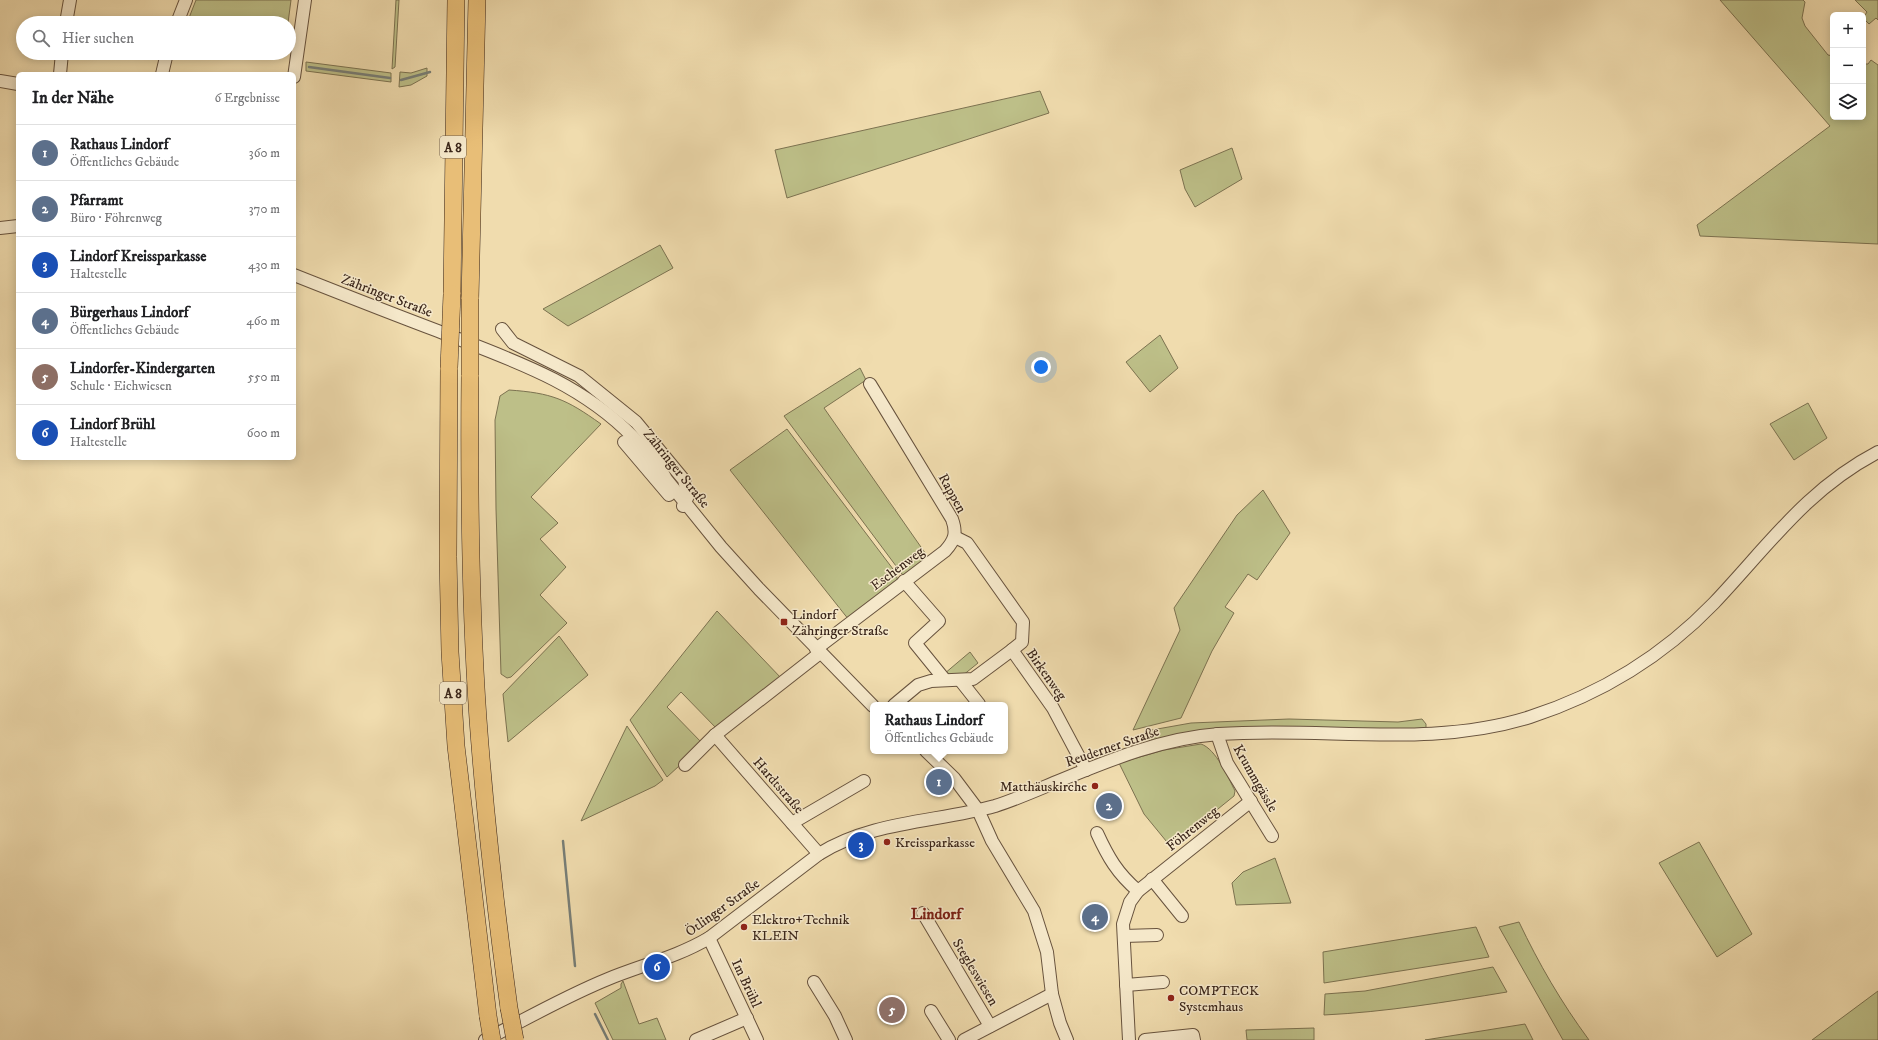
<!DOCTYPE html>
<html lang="de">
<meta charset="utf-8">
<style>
:root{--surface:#fff;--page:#f2f2f2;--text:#202124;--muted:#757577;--line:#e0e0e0;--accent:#111827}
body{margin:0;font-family:"IM FELL DW Pica",serif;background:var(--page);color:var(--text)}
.controls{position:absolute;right:12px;top:12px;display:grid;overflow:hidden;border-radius:6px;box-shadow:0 2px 10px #0003}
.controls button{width:36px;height:36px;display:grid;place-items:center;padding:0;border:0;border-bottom:1px solid var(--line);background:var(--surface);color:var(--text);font:20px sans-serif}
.you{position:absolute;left:1041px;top:367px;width:14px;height:14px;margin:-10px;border:3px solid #fff;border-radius:50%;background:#1a73e8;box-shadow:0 0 0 6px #1a73e833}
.badge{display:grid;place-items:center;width:26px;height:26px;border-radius:50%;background:var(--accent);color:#fff;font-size:13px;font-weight:700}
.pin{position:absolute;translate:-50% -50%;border:2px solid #fff;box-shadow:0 1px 4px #0006}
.popup{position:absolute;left:870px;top:702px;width:138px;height:52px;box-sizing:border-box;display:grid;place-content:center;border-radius:6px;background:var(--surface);filter:drop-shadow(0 1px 3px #0005);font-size:13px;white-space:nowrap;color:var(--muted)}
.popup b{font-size:15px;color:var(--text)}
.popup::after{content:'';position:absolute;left:50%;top:100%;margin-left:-8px;border:8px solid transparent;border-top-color:var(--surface)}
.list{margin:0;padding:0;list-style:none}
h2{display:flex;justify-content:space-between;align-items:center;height:52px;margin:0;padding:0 16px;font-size:17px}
h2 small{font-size:13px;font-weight:400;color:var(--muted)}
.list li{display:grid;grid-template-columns:26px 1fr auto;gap:12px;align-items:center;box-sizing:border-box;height:56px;padding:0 16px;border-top:1px solid var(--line)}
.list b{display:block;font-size:15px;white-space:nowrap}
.list p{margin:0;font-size:13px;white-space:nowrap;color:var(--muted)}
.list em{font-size:13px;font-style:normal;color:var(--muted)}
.icon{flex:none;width:22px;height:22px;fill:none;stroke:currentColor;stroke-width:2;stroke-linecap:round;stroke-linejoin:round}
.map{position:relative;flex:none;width:1878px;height:1040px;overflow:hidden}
.search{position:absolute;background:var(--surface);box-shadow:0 2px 10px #0003;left:16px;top:16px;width:280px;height:44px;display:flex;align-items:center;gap:10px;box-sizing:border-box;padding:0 14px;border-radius:22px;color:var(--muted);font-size:15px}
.panel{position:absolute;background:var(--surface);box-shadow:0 2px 10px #0003;left:16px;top:72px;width:280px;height:388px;border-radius:6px}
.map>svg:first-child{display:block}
.green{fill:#bdbf88;stroke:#7c7250}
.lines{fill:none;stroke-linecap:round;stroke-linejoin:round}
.stream{stroke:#777e77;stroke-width:2.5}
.minor-casing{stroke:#68533e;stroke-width:14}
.highway-casing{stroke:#3a2519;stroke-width:18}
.minor{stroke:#f5e8ca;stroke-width:12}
.highway{stroke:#e8be77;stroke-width:17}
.highway-bridge-casing{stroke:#3a2519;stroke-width:18;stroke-linecap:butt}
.highway-bridge{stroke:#e8be77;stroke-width:17}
.poi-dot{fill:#8f2418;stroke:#f5e8ca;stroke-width:1.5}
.labels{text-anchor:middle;stroke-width:3;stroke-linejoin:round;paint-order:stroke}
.shield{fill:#f5e8ca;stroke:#72604e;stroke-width:1}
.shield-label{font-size:13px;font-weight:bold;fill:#3a2519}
.street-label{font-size:14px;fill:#3a2519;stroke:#f5e8ca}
.poi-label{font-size:14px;fill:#3a2519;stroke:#f5e8ca;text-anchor:start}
.quarter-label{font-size:16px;font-weight:bold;fill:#7a1f14;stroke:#f5e8ca}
</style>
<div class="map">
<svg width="1878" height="1040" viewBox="0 0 1878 1040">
<rect width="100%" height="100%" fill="#f0dcae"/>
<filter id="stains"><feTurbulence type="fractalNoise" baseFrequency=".005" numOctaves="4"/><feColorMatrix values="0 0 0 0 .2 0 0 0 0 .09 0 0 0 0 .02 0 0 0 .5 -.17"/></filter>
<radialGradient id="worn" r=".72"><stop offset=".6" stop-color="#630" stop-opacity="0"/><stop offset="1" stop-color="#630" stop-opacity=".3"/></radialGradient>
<g class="green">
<polygon points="196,0 291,0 288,23 187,23"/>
<polygon points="396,0 399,0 395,67 392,69"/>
<polygon points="1720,0 1803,0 1805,2 1802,18 1805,26 1828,55 1833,56 1833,117 1863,117 1863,64 1868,64 1871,60 1878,65 1878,244 1700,236 1697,225 1830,126"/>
<polygon points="1855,0 1878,0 1878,20 1876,18 1869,24 1863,18 1867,12"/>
<polygon points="306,62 391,73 391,82 306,71"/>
<polygon points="427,68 427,76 411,85 399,87 400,72 411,73"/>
<polygon points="1040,91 1049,113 787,198 775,150"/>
<polygon points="1232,148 1242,179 1195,207 1185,189 1180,170"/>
<polygon points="660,245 673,268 568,326 543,309"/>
<polygon points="1160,335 1178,368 1150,392 1126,362"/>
<polygon points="860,368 866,380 824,408 930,560 905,578 784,416"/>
<path d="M509 390C552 393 566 399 601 424L531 497 558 523 540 539 566 567 540 595 567 623 511 677 507 678 501 674 496 509 495 420 500 396Z"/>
<polygon points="1808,403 1827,438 1794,460 1770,424"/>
<polygon points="787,429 896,573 898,583 849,620 730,470"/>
<polygon points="1263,490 1290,533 1257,580 1248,574 1225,607 1234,613 1212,651 1181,718 1133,730 1180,630 1174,608 1237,515"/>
<polygon points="717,611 782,679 718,730 681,692 667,707 703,744 667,777 630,720"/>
<polygon points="559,636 588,675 508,742 503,694"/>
<polygon points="970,652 978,663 962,676 944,674"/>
<polygon points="1289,719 1398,722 1422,719 1426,724 1426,728 1144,743 1140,739 1146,731 1191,723"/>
<polygon points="627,726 663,780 655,786 581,821"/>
<path d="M1201 744C1216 749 1228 777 1235 791L1234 796 1171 847 1144 814 1119 763 1164 750Z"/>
<polygon points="1699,842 1752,934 1717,957 1659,863"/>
<polygon points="1275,858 1291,903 1236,905 1232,883 1243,872"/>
<path d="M1519 922C1539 964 1561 1002 1589 1040H1563L1499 927Z"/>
<polygon points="1476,927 1489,957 1324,983 1323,952"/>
<path d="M1493 967 1507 992C1446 1002 1386 1012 1324 1015L1325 994 1365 991Z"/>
<polygon points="623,981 639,1024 657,1018 666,1040 613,1040 595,1003 621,988 621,984"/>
<polygon points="1878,991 1878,1040 1812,1040"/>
<polygon points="1525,1024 1533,1040 1425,1040"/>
<polygon points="1314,1028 1314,1040 1247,1040 1246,1030"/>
</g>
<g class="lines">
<g class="stream">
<polyline points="309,67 390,78"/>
<polyline points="401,80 430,72"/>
<polyline points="563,841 575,966"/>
<polyline points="595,1014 608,1040"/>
</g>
<defs>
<g id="minor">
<polyline points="66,23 70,0"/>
<polyline points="177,23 186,0"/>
<polyline points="60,74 62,53"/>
<polyline points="162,74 167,53"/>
<polyline points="294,77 305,0"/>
<polyline points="0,81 18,84"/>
<polyline points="0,228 18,226"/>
<path d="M294 275C342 294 390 313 438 331 509 359 579 381 633 437 646 450 658 463 666 479L721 547 759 589 873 706"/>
<polyline points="502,329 513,343 579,376 636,422 684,480 688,496 683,506"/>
<polyline points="624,442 669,495"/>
<polyline points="955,537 967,543 1023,622 1022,642 1012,650"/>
<polyline points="904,581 939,621 915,643 945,680"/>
<path d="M816 649 945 551C955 540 957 533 952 519L870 384"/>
<polyline points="960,680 979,704"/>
<polyline points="894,705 918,685 931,681 973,679 1012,650 1053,708 1086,770"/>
<polyline points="1217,734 1227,763 1272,836"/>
<polyline points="715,735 819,854"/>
<polyline points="926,751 954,778 978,810 992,841 1034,911 1047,952 1052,994 1060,1023 1067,1040"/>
<polyline points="685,765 715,735 820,653"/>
<polyline points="792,823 864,781"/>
<path d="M1097 833C1108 857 1117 873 1138 891"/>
<polyline points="1152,879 1182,916"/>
<polyline points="923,913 990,1026"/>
<polyline points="1124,936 1157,935"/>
<polyline points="709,938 757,1040"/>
<polyline points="814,982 835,1016 846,1040"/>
<polyline points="1126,985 1163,982"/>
<polyline points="931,1011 949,1040"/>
<path d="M485 1040C526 1019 566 996 608 979 642 965 677 957 709 938L819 854C871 821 937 822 995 806 1017 799 1039 789 1061 780 1112 759 1164 738 1219 734 1323 726 1429 749 1530 717 1601 694 1663 656 1714 603 1768 546 1807 489 1878 452"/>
<polyline points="696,1040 747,1018"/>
<polyline points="964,1040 1052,994"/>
<polyline points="1129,1040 1123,924 1130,902 1138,891 1251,801"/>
<polyline points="1145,1040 1193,1035 1194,1040"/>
</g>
<g id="highway">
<polyline points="452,294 456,0"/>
<polyline points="470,299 477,0"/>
<polyline points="449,368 448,557 450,652 456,746 488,1016"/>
<path d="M470 375C469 490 470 605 478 719 485 816 496 912 509 1008"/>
</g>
</defs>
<use href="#minor" class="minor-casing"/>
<use href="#highway" class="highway-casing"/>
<use href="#minor" class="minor"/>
<use href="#highway" class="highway"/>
<defs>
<g id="highway-bridge">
<polyline points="449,368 452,294"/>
<polyline points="470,375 470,299"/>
<polyline points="509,1008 515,1040"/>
<polyline points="488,1016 492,1040"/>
</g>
</defs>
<use href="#highway-bridge" class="highway-bridge-casing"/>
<use href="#highway-bridge" class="highway-bridge"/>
</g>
<g class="poi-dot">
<rect x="780" y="618" width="8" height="8" rx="2"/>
<circle cx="1095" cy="786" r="4"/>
<circle cx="887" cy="842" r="4"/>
<circle cx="744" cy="927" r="4"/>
<circle cx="1171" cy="998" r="4"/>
</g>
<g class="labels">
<g class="shield">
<rect x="440" y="136" width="26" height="22" rx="3"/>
<rect x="440" y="682" width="26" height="22" rx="3"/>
</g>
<g class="shield-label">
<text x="453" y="152">A 8</text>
<text x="453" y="698">A 8</text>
</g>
<g class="street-label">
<text transform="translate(387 295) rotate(21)" y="5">Zähringer Straße</text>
<text transform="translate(677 468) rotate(51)" y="5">Zähringer Straße</text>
<text transform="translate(953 493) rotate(61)" y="5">Rappen</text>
<text transform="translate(897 568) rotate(-37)" y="5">Eschenweg</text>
<text transform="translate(1047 674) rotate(55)" y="5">Birkenweg</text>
<text transform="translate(1112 746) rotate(-19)" y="5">Reuderner Straße</text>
<text transform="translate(1256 778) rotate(60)" y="5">Krummgässle</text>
<text transform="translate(779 785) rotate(49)" y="5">Hardtstraße</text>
<text transform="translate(1192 828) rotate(-39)" y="5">Föhrenweg</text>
<text transform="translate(722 907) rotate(-36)" y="5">Ötlinger Straße</text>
<text transform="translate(976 972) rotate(59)" y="5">Stegleswiesen</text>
<text transform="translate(747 983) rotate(65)" y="5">Im Brühl</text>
</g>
<g class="poi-label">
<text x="792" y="619">Lindorf<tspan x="792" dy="16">Zähringer Straße</tspan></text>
<text x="1087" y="791" text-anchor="end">Matthäuskirche</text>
<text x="895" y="847">Kreissparkasse</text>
<text x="752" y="924">Elektro+Technik<tspan x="752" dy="16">KLEIN</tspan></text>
<text x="1179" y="995">COMPTECK<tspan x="1179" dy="16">Systemhaus</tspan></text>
</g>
<g class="quarter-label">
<text x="936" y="919">Lindorf</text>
</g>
</g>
<rect width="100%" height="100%" filter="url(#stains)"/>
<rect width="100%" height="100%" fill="url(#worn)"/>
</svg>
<div class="controls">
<button>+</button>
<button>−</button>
<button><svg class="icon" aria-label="layers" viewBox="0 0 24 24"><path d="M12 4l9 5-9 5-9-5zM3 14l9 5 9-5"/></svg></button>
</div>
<div class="you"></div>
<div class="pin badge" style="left:939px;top:782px;background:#5c6f8a">1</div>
<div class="popup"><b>Rathaus Lindorf</b>Öffentliches Gebäude</div>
<div class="pin badge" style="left:1109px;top:806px;background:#5c6f8a">2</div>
<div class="pin badge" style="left:861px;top:845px;background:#1a4fb4">3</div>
<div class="pin badge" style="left:1095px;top:917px;background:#5c6f8a">4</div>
<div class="pin badge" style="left:892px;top:1010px;background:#8d6e63">5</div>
<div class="pin badge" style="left:657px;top:967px;background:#1a4fb4">6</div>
<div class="search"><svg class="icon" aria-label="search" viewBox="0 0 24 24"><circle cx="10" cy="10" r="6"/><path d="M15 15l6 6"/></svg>Hier suchen</div>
<section class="panel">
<h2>In der Nähe<small>6 Ergebnisse</small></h2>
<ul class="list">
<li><span class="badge" style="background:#5c6f8a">1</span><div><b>Rathaus Lindorf</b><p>Öffentliches Gebäude</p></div><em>360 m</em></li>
<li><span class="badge" style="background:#5c6f8a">2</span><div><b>Pfarramt</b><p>Büro · Föhrenweg</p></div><em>370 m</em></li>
<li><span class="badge" style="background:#1a4fb4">3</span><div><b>Lindorf Kreissparkasse</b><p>Haltestelle</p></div><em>430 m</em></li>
<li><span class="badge" style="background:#5c6f8a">4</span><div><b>Bürgerhaus Lindorf</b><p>Öffentliches Gebäude</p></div><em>460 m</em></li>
<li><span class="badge" style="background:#8d6e63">5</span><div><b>Lindorfer-Kindergarten</b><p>Schule · Eichwiesen</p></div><em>550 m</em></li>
<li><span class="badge" style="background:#1a4fb4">6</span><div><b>Lindorf Brühl</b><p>Haltestelle</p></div><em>600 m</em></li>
</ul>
</section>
</div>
